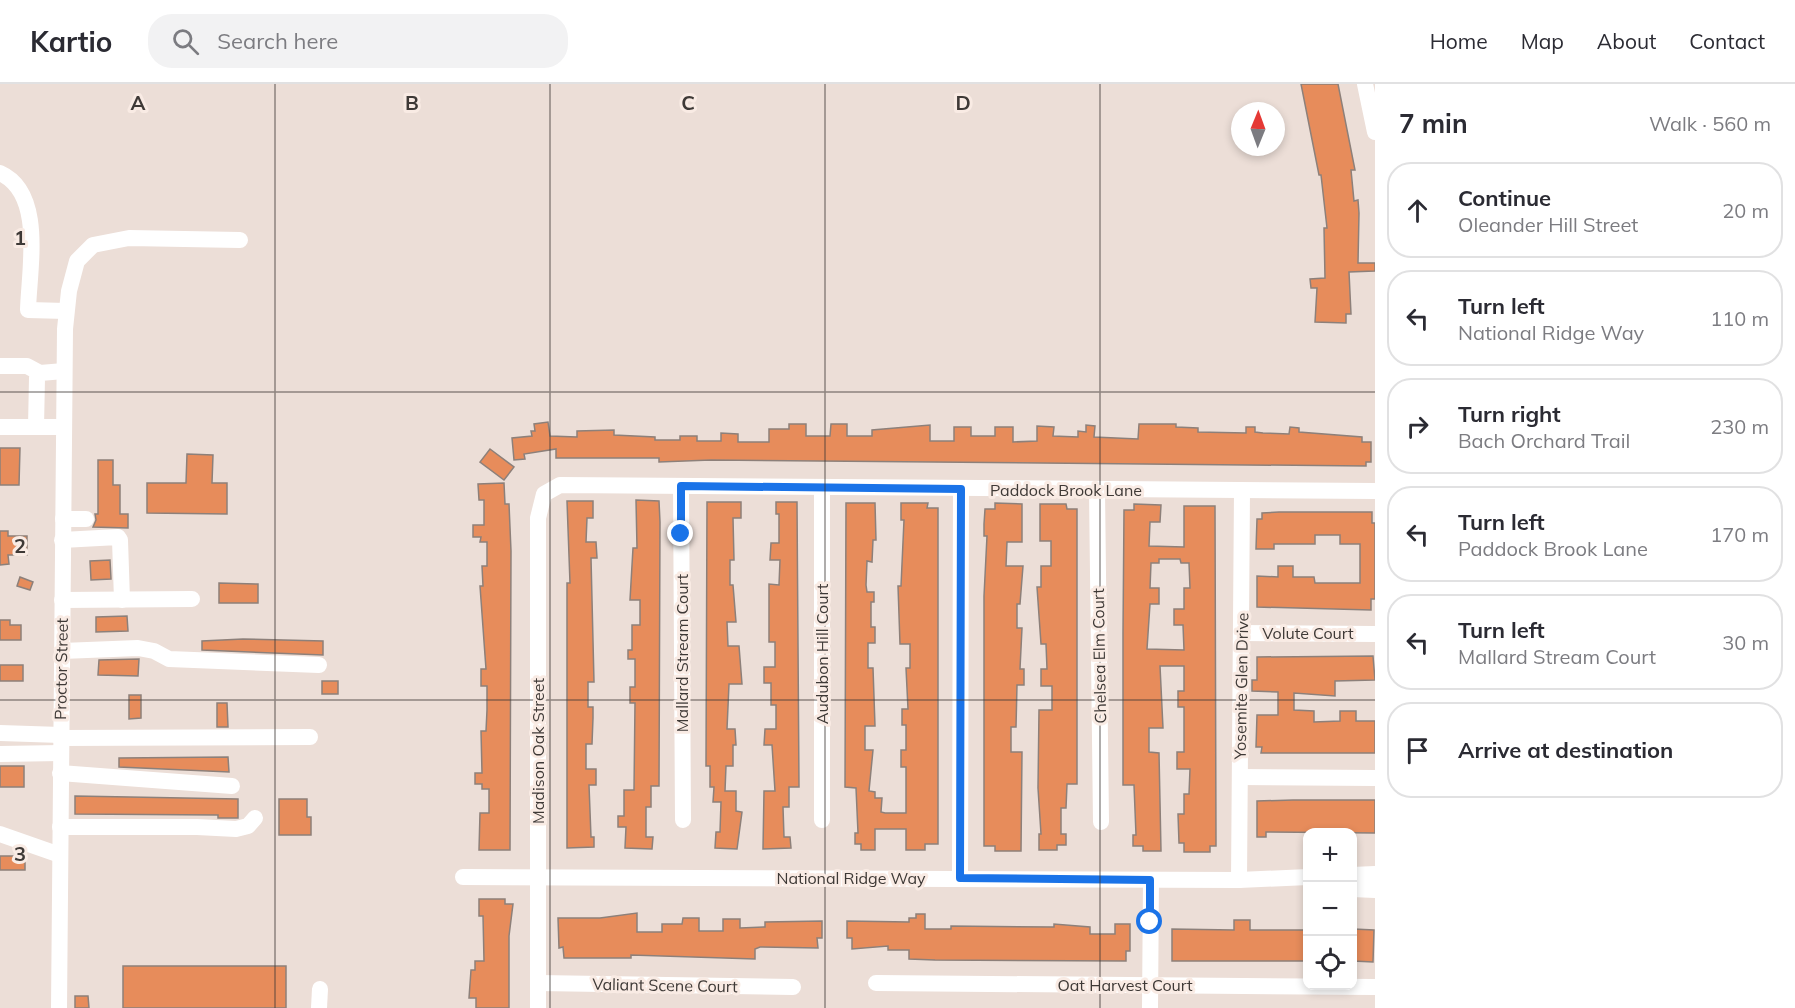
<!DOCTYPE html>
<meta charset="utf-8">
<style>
:root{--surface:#fff;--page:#f2f2f3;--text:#2b2b33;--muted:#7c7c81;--line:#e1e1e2}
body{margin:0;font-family:Mulish,sans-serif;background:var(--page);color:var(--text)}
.controls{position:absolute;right:18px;bottom:18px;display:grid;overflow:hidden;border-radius:12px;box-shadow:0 3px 9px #0003}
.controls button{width:54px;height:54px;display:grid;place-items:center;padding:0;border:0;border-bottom:2px solid var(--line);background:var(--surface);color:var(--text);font:30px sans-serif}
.compass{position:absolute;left:1231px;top:18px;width:54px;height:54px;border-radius:50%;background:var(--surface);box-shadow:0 3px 9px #0003;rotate:1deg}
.stop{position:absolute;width:18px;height:18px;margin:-14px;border:4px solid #1a73e8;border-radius:50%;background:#fff}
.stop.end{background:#1a73e8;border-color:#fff;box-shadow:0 2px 6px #0008}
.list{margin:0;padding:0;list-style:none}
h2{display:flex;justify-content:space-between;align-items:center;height:78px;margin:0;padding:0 24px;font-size:26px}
h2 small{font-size:20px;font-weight:400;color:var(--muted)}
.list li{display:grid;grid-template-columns:39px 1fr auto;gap:18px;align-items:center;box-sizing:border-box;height:96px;margin:0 12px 12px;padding:0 12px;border:2px solid var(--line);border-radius:24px}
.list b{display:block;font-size:22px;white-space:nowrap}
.list p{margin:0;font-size:20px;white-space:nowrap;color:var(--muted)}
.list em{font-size:20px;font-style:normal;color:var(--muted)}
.icon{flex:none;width:33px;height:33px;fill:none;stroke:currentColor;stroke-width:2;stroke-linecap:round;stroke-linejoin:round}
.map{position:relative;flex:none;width:1375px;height:924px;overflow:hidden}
header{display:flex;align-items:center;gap:36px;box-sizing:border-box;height:84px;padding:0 30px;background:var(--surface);border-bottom:2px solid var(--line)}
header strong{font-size:28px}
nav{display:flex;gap:33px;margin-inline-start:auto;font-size:21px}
.search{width:420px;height:54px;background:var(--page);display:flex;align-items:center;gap:15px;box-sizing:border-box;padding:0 21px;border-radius:24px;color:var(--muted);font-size:22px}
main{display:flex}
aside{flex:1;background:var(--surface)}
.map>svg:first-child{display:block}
.building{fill:#e78c5b;stroke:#8d807a;stroke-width:1.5;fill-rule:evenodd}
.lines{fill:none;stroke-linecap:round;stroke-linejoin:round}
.minor{stroke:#fff;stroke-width:16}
.route{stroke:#1a73e8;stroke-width:8}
.grid{fill:none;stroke:#3e3936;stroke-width:1.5;stroke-opacity:0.55}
.labels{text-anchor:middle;stroke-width:6;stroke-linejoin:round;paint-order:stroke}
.street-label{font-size:16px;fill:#3e3936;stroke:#f9ebe4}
.grid-label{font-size:20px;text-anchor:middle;font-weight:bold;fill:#3e3936;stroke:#f9ebe4;stroke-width:6;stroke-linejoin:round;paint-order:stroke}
</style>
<header>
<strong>Kartio</strong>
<div class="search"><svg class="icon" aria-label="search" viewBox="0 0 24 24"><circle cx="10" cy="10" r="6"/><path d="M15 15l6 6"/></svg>Search here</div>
<nav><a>Home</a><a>Map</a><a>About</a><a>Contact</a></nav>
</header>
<main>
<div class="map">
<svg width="1375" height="924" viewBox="0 0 1375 924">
<rect width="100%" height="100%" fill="#ecded7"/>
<g class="building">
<polygon points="1301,0 1338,0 1355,86 1351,86 1354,117 1358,116 1359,129 1358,179 1375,179 1375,187 1349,188 1351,230 1346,230 1346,239 1315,238 1317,204 1311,204 1310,195 1325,194 1324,144 1327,144 1321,91 1319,91"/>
<polygon points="548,338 550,352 577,353 577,347 614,346 614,351 655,353 655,356 680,356 680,352 697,352 697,357 721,357 721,349 738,350 738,358 769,358 769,345 789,345 789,340 806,340 806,352 830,352 831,340 847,340 847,352 872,352 872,346 930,341 930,357 954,357 954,343 971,343 971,352 995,352 995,343 1013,343 1013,358 1037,357 1037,342 1054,343 1053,352 1078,353 1078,347 1086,348 1086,341 1095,342 1094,353 1138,355 1139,340 1176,340 1176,343 1198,344 1198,348 1246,349 1246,343 1255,343 1255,348 1263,349 1289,350 1290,343 1299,344 1299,348 1362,353 1362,358 1371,358 1371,378 1366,378 1366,382 711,376 659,378 659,374 556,374 556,365 524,370 525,375 514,376 512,354 532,352 531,347 535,347 534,340"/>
<polygon points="0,364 20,364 19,401 0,401"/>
<polygon points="490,365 514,383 504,396 480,378"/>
<polygon points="187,370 213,371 212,399 227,399 227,430 147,429 147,399 186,399"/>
<polygon points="98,376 113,376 113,401 120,401 120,430 128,430 128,444 93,443 96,436 95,430 98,430"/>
<polygon points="504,399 505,420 509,420 511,467 510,766 479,766 480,729 489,729 489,705 482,705 482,700 475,700 475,689 482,689 481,647 486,647 487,626 487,602 481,602 481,585 486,585 480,502 483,502 482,482 487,482 487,458 480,458 481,453 473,453 473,441 484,441 484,416 479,416 478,400"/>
<polygon points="636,416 659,417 660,438 659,702 651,702 651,723 646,723 646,753 653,753 652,765 625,764 626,743 618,743 618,732 624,732 624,706 634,706 635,619 630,619 630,603 635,603 635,575 628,575 628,566 632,566 632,541 640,541 640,516 630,516 633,464 637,464"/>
<polygon points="567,417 593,417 593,434 587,434 586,458 596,458 597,474 591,474 594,598 588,598 588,623 593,623 593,634 592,660 586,660 586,685 596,685 596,701 589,701 591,753 594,753 594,763 567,764 567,499 570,499"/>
<polygon points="707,418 741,418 741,434 733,434 734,476 730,476 730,501 733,501 736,538 727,538 728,562 739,562 742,600 729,600 727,645 735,645 736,661 733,661 733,682 726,682 725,707 736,707 736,727 742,728 737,765 715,764 716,748 720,748 721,718 713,718 714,703 710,703 710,682 706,682"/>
<polygon points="776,418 797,418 799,703 789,703 789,723 783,723 784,753 790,753 791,764 763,765 764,707 775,707 772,661 764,661 765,645 776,645 776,621 771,621 771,599 764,599 764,583 775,583 775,558 769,558 769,500 779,501 780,476 770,476 771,459 779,459 779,430 776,430"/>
<polygon points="846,419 875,419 876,456 873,456 872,478 867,477 866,501 867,508 874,508 874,518 871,518 871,543 875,543 875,559 868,559 868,584 873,584 875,642 865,642 865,666 873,666 869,707 875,708 875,714 882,714 881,728 885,729 906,729 906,683 901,683 901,666 906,666 906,641 902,641 902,625 908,625 906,584 910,584 910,560 900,560 898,502 901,502 904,436 901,436 901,419 928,419 927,424 938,424 938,760 925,760 925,766 906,766 906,745 875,745 875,766 861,766 861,760 855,760 855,749 858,749 856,704 845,703"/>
<polygon points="995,419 1022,420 1022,458 1007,458 1006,482 1023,482 1020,520 1017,520 1017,544 1022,544 1020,585 1024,585 1024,601 1017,601 1016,643 1011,643 1011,668 1022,668 1021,767 995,767 995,762 984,762 984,512 987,452 984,452 984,440 985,425 995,425"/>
<polygon points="1040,420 1066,420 1067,425 1077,425 1077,700 1067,700 1066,724 1061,724 1061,750 1066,750 1066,761 1057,761 1057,766 1039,766 1039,750 1041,750 1038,704 1039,626 1052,626 1052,602 1041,602 1041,585 1047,585 1046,560 1041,560 1037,503 1041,503 1041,482 1051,482 1051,457 1040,457"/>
<path d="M1134 420 1161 421 1160 438H1150L1149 462 1184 463V422H1215L1216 762H1210V768H1184V759H1179L1178 730H1184V710H1189L1190 685H1177V668H1184V623H1178V607H1184V582H1160L1163 644H1149V668L1159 669 1161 767H1143V762H1133V751H1136L1134 701H1123V550L1124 426H1134ZM1159 475H1180L1181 479H1189L1190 504H1184V525H1174V541H1183L1184 566 1147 565 1150 520H1159V504H1150L1151 479H1159Z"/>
<polygon points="1279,428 1372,428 1372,439 1375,439 1375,515 1371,515 1371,526 1257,523 1257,492 1278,493 1278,482 1293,482 1293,493 1314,493 1315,499 1360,499 1360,460 1340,460 1340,451 1315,451 1315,460 1274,460 1274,465 1256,465 1257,435 1262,435 1262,429"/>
<polygon points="0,447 8,447 8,452 27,452 27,471 8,471 9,480 0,481"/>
<polygon points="110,476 111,495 91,496 90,477"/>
<polygon points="20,493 33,498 30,506 17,502"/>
<polygon points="219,499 258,500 258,519 219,519"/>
<polygon points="127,532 128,547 96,548 96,533"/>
<polygon points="0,536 10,536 10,541 21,541 21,556 0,556"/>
<polygon points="243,555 323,557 323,571 202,566 202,557"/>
<polygon points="1373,572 1375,596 1335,597 1335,612 1294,609 1294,626 1314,627 1314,638 1340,637 1340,627 1356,627 1356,637 1375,637 1375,669 1261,669 1262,663 1256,663 1257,631 1278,631 1278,608 1252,607 1252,596 1257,596 1257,573"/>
<polygon points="139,575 138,592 98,591 99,576"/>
<rect x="0" y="581" width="23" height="16"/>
<rect x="322" y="597" width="16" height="13"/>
<polygon points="129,611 141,611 141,634 129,635"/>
<polygon points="217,619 227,619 228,643 217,643"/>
<polygon points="228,673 229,688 119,683 119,674"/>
<rect x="0" y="682" width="24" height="21"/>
<polygon points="75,712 238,715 238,734 218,734 218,731 75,730"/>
<polygon points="279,715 307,715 307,733 311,733 311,751 279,751"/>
<polygon points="1293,716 1375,716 1375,749 1266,748 1266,753 1257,753 1257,717"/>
<rect x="0" y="772" width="25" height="14"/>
<polygon points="479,815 505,815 505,820 513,820 509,852 509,924 476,924 476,914 469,914 471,886 475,886 475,877 484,877 483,832 479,832"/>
<polygon points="637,829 637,848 662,848 662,840 682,840 683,834 699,834 699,847 723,847 723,835 740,835 740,844 765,843 765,838 822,837 822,854 817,854 818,864 760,863 755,865 755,875 631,871 631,874 564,874 563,863 559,864 558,834 600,834"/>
<polygon points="916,830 925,830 925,845 951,845 951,842 1054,843 1054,840 1090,843 1090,850 1115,850 1115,840 1130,840 1130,867 1126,867 1126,877 935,876 909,875 909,866 888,866 888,862 852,865 852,854 847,854 847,837 909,838 909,834 916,834"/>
<polygon points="1234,836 1250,836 1250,846 1308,846 1308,877 1172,877 1172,845 1234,846"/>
<polygon points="1353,845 1374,846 1373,878 1353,877"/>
<rect x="123" y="882" width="163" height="42"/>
<polygon points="75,912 88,912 89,924 75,924"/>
</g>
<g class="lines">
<g class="minor">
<polyline points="1365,0 1375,48"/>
<path d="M0 89C45 109 29 185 28 226L66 227"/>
<polyline points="0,282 27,282 40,289"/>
<polyline points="0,343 64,343"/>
<polyline points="36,343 37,294 40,289 64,287"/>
<polyline points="681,402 683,736"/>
<polyline points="1097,406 1101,738"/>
<polyline points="63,435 86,435"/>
<polyline points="62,456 118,453 120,456 122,516"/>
<polyline points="62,516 192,515"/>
<polyline points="1242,549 1375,550"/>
<polyline points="62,567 138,564 154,567 169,575 319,581"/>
<polyline points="0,649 61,651"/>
<polyline points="60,654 310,653"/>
<polyline points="0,670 61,669"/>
<polyline points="60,689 232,702"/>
<polyline points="1240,693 1375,694"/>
<polyline points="822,736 822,404"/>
<polyline points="60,743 197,743 236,745 248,742 255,734"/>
<polyline points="0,750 60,771"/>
<polyline points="1352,791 1375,790"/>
<polyline points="463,793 1239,796 1308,793"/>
<polyline points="960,794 961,405"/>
<polyline points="1239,796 1242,407"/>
<polyline points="1352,805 1375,806"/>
<polyline points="538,899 793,903"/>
<polyline points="876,899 1375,903"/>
<polyline points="59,924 65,245 69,207 77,177 93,161 129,154 240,156"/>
<polyline points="319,924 320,905"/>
<polyline points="538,924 538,434 544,410 560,401 1375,407"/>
<polyline points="1150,924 1151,796"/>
</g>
</g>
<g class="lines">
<polyline class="route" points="681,450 681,402 961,405 960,794 1150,796 1150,838"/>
</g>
<path class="grid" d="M275 0V924M550 0V924M825 0V924M1100 0V924M0 308H1375M0 616H1375"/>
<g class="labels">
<g class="street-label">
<text x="1066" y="412">Paddock Brook Lane</text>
<text x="1308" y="555">Volute Court</text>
<text transform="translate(682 569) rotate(-90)" y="6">Mallard Stream Court</text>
<text transform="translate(822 570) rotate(-90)" y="6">Audubon Hill Court</text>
<text transform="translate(1099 572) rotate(-91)" y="6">Chelsea Elm Court</text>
<text transform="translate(61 585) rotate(-89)" y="6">Proctor Street</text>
<text transform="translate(1241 602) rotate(-89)" y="6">Yosemite Glen Drive</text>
<text transform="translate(538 667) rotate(-90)" y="6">Madison Oak Street</text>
<text x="851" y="800">National Ridge Way</text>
<text transform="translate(665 901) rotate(1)" y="6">Valiant Scene Court</text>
<text x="1125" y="907">Oat Harvest Court</text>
</g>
</g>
<g class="grid-label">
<text x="138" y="26">A</text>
<text x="412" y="26">B</text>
<text x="688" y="26">C</text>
<text x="963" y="26">D</text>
<text x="20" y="161">1</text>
<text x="20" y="469">2</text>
<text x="20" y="777">3</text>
</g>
</svg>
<div class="controls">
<button>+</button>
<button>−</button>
<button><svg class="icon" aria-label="locate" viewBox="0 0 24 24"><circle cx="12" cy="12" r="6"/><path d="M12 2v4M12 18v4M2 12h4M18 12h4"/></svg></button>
</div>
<svg class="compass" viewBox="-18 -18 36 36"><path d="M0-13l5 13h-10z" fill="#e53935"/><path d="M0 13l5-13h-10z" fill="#7c7c81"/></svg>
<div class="stop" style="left:1150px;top:838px"></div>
<div class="stop end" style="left:681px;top:450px"></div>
</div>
<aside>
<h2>7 min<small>Walk · 560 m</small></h2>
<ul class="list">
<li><svg class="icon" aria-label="ahead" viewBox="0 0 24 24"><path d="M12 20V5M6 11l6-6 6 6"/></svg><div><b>Continue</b><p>Oleander Hill Street</p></div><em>20 m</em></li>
<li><svg class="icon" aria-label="left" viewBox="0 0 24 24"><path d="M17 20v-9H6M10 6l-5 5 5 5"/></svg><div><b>Turn left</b><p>National Ridge Way</p></div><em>110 m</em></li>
<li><svg class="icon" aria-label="right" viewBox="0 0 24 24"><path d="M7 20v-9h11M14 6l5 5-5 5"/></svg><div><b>Turn right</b><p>Bach Orchard Trail</p></div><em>230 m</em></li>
<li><svg class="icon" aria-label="left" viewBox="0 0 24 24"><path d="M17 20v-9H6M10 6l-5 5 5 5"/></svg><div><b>Turn left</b><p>Paddock Brook Lane</p></div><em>170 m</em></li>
<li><svg class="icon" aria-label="left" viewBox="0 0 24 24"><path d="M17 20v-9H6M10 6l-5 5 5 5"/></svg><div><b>Turn left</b><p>Mallard Stream Court</p></div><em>30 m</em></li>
<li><svg class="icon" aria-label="arrive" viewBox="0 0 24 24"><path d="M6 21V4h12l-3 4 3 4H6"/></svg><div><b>Arrive at destination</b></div></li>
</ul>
</aside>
</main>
